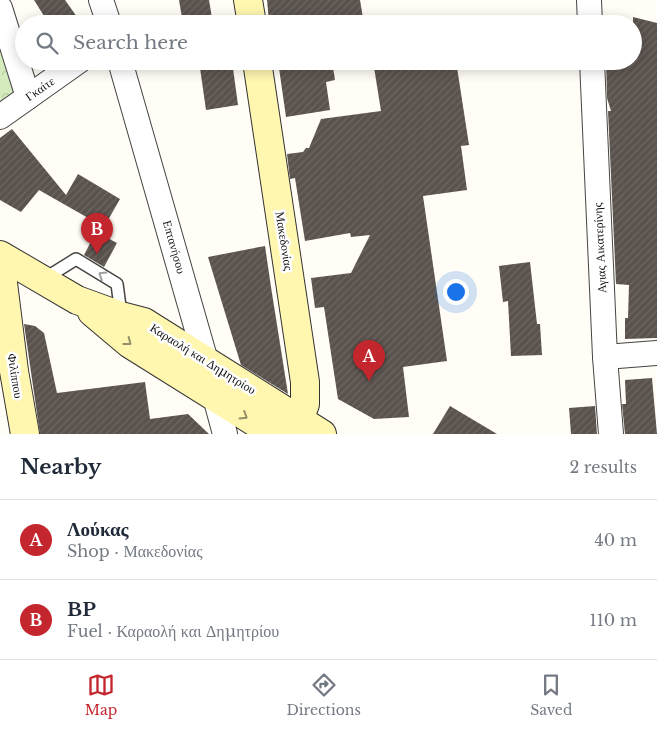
<!DOCTYPE html>
<meta charset="utf-8">
<style>
:root{--surface:#fff;--page:#f6f6f7;--text:#1f2937;--muted:#747a83;--line:#e0e1e3;--accent:#c4262e}
body{margin:0;font-family:"Libre Baskerville",serif;background:var(--page);color:var(--text)}
.you{position:absolute;left:455px;top:291px;width:18px;height:18px;margin:-12px;border:4px solid #fff;border-radius:50%;background:#1a73e8;box-shadow:0 0 0 8px #1a73e833}
.badge{display:grid;place-items:center;width:32px;height:32px;border-radius:50%;background:var(--accent);color:#fff;font-size:16px;font-weight:700}
.pin{position:absolute;translate:-50% -41px;filter:drop-shadow(0 1px 2px #0008)}
.pin::after{content:'';position:absolute;top:26px;width:18px;height:15px;background:inherit;clip-path:polygon(0 0,100% 0,50% 100%)}
.list{margin:0;padding:0;list-style:none}
h2{display:flex;justify-content:space-between;align-items:center;height:65px;margin:0;padding:0 20px;font-size:21px}
h2 small{font-size:16px;font-weight:400;color:var(--muted)}
.list li{display:grid;grid-template-columns:32px 1fr auto;gap:15px;align-items:center;box-sizing:border-box;height:80px;padding:0 20px;border-top:1px solid var(--line)}
.list b{display:block;font-size:19px;white-space:nowrap}
.list p{margin:0;font-size:16px;white-space:nowrap;color:var(--muted)}
.list em{font-size:16px;font-style:normal;color:var(--muted)}
.icon{flex:none;width:28px;height:28px;fill:none;stroke:currentColor;stroke-width:2;stroke-linecap:round;stroke-linejoin:round}
.map{position:relative;flex:none;width:657px;height:434px;overflow:hidden}
.search{position:absolute;background:var(--surface);box-shadow:0 2px 12px #0003;left:15px;right:15px;top:15px;height:55px;display:flex;align-items:center;gap:12px;box-sizing:border-box;padding:0 18px;border-radius:28px;color:var(--muted);font-size:19px}
.sheet{height:225px;background:var(--surface)}
nav{display:flex;justify-content:space-around;align-items:center;box-sizing:border-box;height:70px;border-top:1px solid var(--line);background:var(--surface);font-size:14px;color:var(--muted)}
nav a{display:grid;justify-items:center;gap:2px}
nav .on{color:var(--accent)}
.map>svg:first-child{display:block}
.park{fill:url(#park-crowns)}
.building{fill:url(#building-hatch)}
.lines{fill:none;stroke-linecap:round;stroke-linejoin:round}
.lane-casing{stroke:#444;stroke-width:14}
.street-casing{stroke:#444;stroke-width:26}
.secondary-casing{stroke:#333;stroke-width:30}
.lane{stroke:#fff;stroke-width:11}
.street{stroke:#fff;stroke-width:24}
.secondary{stroke:#fff6b0;stroke-width:28}
.oneway{stroke:#a0a0a0}
.oneway2{stroke:#948f68}
.labels{text-anchor:middle;stroke-width:5;stroke-linejoin:round;paint-order:stroke}
.street-label{font-size:12px;fill:#111;stroke:#fff}
</style>
<div class="map">
<svg width="657" height="434" viewBox="0 0 657 434">
<defs>
<pattern id="park-crowns" width="20" height="18" patternUnits="userSpaceOnUse" patternTransform="scale(1.25)"><rect width="20" height="18" fill="#d5ebbd"/><path d="M2 6a3 3 0 1 1 6 0M12 15a3 3 0 1 1 6 0" fill="none" stroke="#b6c8a1"/></pattern>
<pattern id="building-hatch" width="6" height="6" patternUnits="userSpaceOnUse" patternTransform="scale(1.25)"><rect width="6" height="6" fill="#5a524d"/><path d="M-1 1l2-2M0 6l6-6M5 7l2-2" fill="none" stroke="#6d6662"/></pattern>
</defs>
<rect width="100%" height="100%" fill="#fffdf5"/>
<polygon class="park" points="0,41 17,94 0,106"/>
<g class="building">
<polygon points="34,0 65,0 82,24 49,24"/>
<polygon points="179,0 209,0 213,24 183,24"/>
<polygon points="267,0 360,0 364,24 313,24 315,16 269,21"/>
<polygon points="633,17 657,23 657,338 625,339 625,318 628,318 629,285 616,284 608,111 611,111 607,98 606,61 633,61"/>
<polygon points="199,61 232,61 238,105 206,110"/>
<polygon points="278,61 332,61 335,80 326,82 330,110 286,117"/>
<polygon points="373,61 456,61 469,145 461,146 467,190 423,196 447,361 403,367 409,417 374,419 338,399 324,307 315,308 311,278 351,273 370,235 351,237 350,233 305,241 295,178 290,179 287,154 303,152 306,148 309,148 321,119 381,111"/>
<polygon points="12,129 66,195 78,174 120,199 104,227 39,190 21,212 0,200 0,138"/>
<polygon points="96,232 117,243 104,267 84,255"/>
<polygon points="265,246 271,287 288,394 241,365 208,257"/>
<polygon points="530,262 537,324 540,324 542,355 511,356 508,301 503,302 499,266"/>
<polygon points="24,324 35,326 44,333 57,393 145,382 150,419 188,414 209,434 40,434"/>
<polygon points="652,378 657,434 625,434 622,404 626,404 625,380"/>
<polygon points="450,406 497,434 433,434"/>
<polygon points="595,406 597,434 571,434 569,408"/>
</g>
<g class="lines">
<defs>
<polyline id="lane" points="44,279 76,259 117,284 121,314"/>
<g id="street">
<polyline points="101,0 109,24"/>
<polyline points="589,0 590,24"/>
<polyline points="0,8 28,97"/>
<polyline points="120,61 206,361"/>
<polyline points="592,61 605,357 611,434"/>
<polyline points="0,117 79,61"/>
<polyline points="605,357 657,353"/>
<polyline points="215,397 225,434"/>
</g>
<g id="secondary">
<polyline points="248,0 252,24"/>
<polyline points="257,61 305,382 305,404 294,434"/>
<polyline points="0,255 77,300 121,316 144,322 322,434"/>
<polyline points="0,259 14,371 25,434"/>
<polyline points="92,312 130,344 274,434"/>
</g>
</defs>
<use href="#lane" class="lane-casing"/>
<use href="#street" class="street-casing"/>
<use href="#secondary" class="secondary-casing"/>
<use href="#lane" class="lane"/>
<use href="#street" class="street"/>
<use href="#secondary" class="secondary"/>
</g>
<defs><path id="oneway-chevron" d="M-2-3.5L2.5 0L-2 3.5" fill="none" stroke-width="1.6" stroke-linecap="round" stroke-linejoin="round" transform="scale(1.25)"/></defs>
<use class="oneway" href="#oneway-chevron" transform="translate(102 275) rotate(-148)"/>
<g class="oneway2">
<use href="#oneway-chevron" transform="translate(128 342) rotate(37)"/>
<use href="#oneway-chevron" transform="translate(244 416) rotate(32)"/>
</g>
<g class="labels">
<g class="street-label">
<text transform="translate(40 89) rotate(-35)" y="4">Γκαίτε</text>
<text transform="translate(284 241) rotate(81)" y="4">Μακεδονίας</text>
<text transform="translate(174 247) rotate(74)" y="4">Επτανήσου</text>
<text transform="translate(600 248) rotate(-93)" y="4">Αγιας Αικατερίνης</text>
<text transform="translate(203 359) rotate(32)" y="4">Καραολή και Δημητρίου</text>
<text transform="translate(15 376) rotate(81)" y="4">Φιλίππου</text>
</g>
</g>
</svg>
<div class="you"></div>
<div class="pin badge" style="left:369px;top:381px">A</div>
<div class="pin badge" style="left:97px;top:254px">B</div>
<div class="search"><svg class="icon" aria-label="search" viewBox="0 0 24 24"><circle cx="10" cy="10" r="6"/><path d="M15 15l6 6"/></svg>Search here</div>
</div>
<section class="sheet">
<h2>Nearby<small>2 results</small></h2>
<ul class="list">
<li><span class="badge">A</span><div><b>Λούκας</b><p>Shop · Μακεδονίας</p></div><em>40 m</em></li>
<li><span class="badge">B</span><div><b>BP</b><p>Fuel · Καραολή και Δημητρίου</p></div><em>110 m</em></li>
</ul>
</section>
<nav>
<a class="on"><svg class="icon" aria-label="map" viewBox="0 0 24 24"><path d="M3 6l6-2 6 2 6-2v14l-6 2-6-2-6 2zM9 4v14M15 6v14"/></svg>Map</a>
<a><svg class="icon" aria-label="directions" viewBox="0 0 24 24"><path d="M12 3l9 9-9 9-9-9zM9 14v-3h6M13 9l2 2-2 2"/></svg>Directions</a>
<a><svg class="icon" aria-label="saved" viewBox="0 0 24 24"><path d="M7 4h10v16l-5-4-5 4z"/></svg>Saved</a>
</nav>
